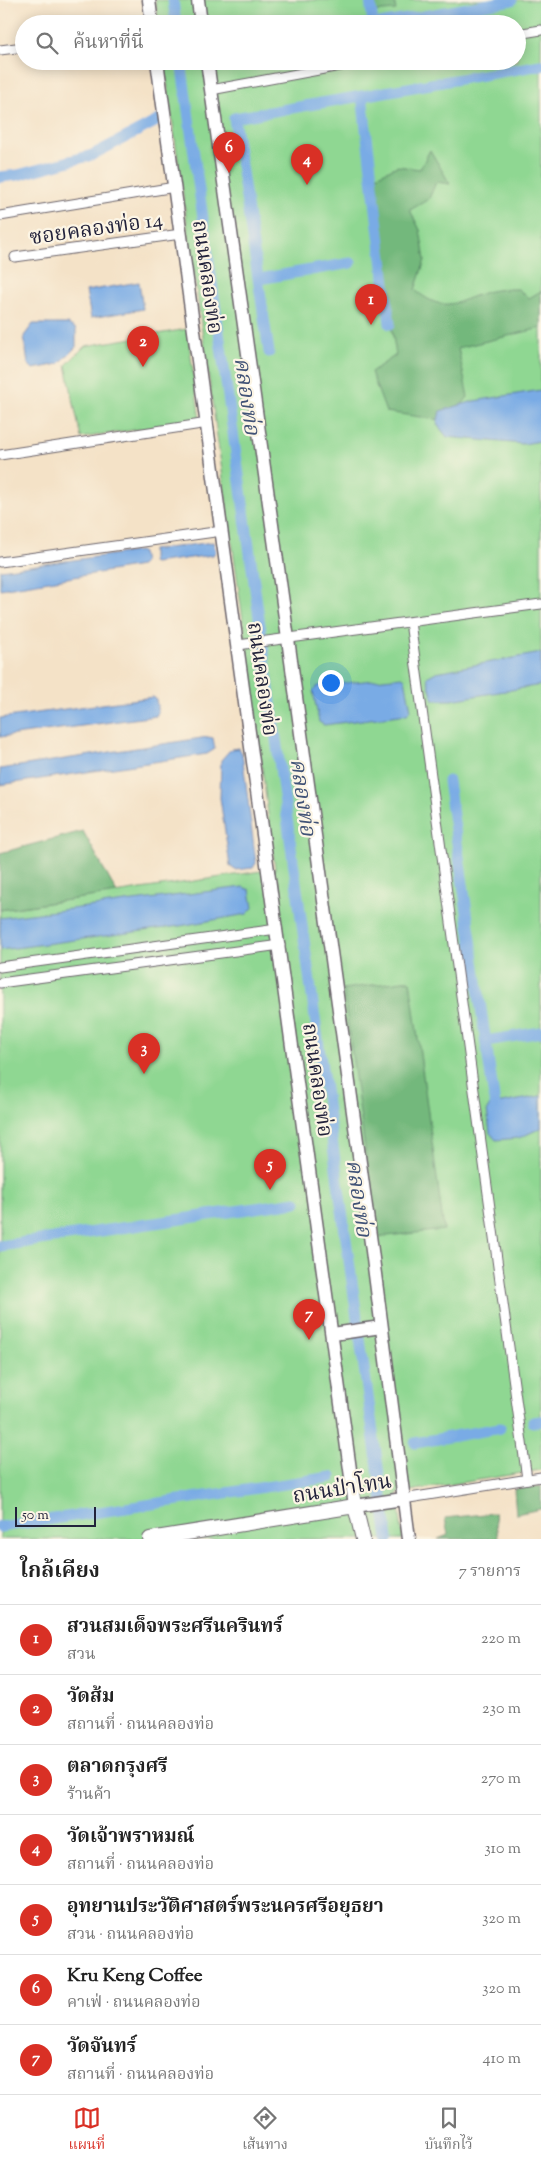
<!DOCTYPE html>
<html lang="th">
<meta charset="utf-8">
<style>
:root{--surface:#fff;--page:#f6f6f6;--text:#222;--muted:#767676;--line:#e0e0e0;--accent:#d93025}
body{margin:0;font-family:"Sorts Mill Goudy","Noto Serif Thai",serif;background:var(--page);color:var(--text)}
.scale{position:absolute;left:15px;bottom:12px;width:81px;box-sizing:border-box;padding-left:5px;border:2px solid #22223b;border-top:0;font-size:14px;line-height:18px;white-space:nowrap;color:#22223b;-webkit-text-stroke:4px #fcf5e5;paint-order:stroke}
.you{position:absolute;left:330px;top:682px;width:18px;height:18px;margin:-12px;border:4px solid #fff;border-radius:50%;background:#1a73e8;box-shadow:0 0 0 8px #1a73e833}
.badge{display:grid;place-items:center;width:32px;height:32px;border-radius:50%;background:var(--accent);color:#fff;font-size:16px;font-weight:700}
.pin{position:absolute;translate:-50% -41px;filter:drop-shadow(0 1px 2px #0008)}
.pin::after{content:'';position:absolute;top:26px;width:18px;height:15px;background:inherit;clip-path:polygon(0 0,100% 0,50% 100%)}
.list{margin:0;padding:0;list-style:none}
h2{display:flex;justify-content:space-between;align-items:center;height:65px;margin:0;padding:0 20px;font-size:21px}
h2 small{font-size:16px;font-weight:400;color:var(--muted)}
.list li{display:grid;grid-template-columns:32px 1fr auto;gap:15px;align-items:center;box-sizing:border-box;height:70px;padding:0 20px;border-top:1px solid var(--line)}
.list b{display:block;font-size:19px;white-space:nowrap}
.list p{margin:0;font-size:16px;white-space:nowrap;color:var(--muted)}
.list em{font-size:16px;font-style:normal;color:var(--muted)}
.icon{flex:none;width:28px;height:28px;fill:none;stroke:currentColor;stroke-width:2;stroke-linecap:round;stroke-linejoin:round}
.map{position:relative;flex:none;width:541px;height:1539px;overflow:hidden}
.search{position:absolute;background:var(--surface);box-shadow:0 2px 12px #0003;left:15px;right:15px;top:15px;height:55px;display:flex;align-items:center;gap:12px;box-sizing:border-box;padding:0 18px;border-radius:28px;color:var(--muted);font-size:19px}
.sheet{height:555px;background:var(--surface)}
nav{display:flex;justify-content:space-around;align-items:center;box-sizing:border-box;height:70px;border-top:1px solid var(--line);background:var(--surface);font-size:14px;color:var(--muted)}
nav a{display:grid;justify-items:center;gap:2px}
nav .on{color:var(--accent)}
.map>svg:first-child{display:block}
.green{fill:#8fd792;stroke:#587c66}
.forest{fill:#73b87c;stroke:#4a6d5c}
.water{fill:#79abe5;stroke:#4e6690}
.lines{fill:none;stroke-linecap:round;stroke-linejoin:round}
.canal{stroke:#79abe5;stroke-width:11}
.street-casing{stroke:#6c656c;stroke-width:11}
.secondary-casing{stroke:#6c656c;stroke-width:15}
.primary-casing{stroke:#6c656c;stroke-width:16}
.street{stroke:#fff;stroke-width:9}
.secondary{stroke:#fff;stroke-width:12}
.primary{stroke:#fff;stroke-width:14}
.labels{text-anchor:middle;stroke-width:4.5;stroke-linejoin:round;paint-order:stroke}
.street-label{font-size:21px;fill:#22223b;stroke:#fcf5e5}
.water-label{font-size:22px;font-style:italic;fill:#405276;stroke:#fcf5e5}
</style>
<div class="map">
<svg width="541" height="1539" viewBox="0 0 541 1539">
<rect width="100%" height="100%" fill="#fcf5e5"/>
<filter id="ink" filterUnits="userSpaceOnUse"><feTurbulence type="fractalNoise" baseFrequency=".02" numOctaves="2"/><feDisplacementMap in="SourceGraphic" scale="10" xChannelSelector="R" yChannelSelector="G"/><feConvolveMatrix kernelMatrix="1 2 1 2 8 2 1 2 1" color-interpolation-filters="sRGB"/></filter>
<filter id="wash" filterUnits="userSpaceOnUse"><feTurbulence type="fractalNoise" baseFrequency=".0096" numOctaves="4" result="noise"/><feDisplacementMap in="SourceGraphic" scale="20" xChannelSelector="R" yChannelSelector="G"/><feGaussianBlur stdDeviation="1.12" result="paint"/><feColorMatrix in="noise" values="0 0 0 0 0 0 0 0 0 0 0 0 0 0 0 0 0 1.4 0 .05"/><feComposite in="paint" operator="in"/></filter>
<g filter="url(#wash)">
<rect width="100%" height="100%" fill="#f4e2c7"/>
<g class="green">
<polygon points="155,0 541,0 541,1470 397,1493 403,1539 0,1539 0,910 275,869 245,634 164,61 517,61 517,24 159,24"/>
<polygon points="187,329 200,420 81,438 66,365 85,346"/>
</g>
<g class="forest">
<polygon points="368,0 394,0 396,10 369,12"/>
<path d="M430 150 450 184 436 182 429 199 410 210 420 230 425 260 415 290C447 316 456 300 490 291 499 289 509 289 518 289L529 298 541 291V328L458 348 468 397 448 421 386 412 371 372 396 355 368 180 397 166 420 169Z"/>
<polygon points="83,831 117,893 0,910 0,853"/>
<polygon points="410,980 444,1230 377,1237 343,989"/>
<polygon points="541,1486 541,1509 516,1514 514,1489"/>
<polygon points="495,1513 498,1539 438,1539 448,1535 445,1518"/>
</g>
<g class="water">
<polygon points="139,282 143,309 91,318 86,291"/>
<polygon points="33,324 68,324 76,329 76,347 59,364 33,369 28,364 24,336"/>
<polygon points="541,390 541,441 523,444 447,437 437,424 440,411 474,401"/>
<polygon points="213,542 216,551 213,555 154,563 152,562 152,550"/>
<polygon points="139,551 142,553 144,563 141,566 0,589 0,570"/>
<polygon points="541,653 541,685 451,700 433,700 427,677 436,672"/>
<polygon points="402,677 405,679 411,710 407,714 324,725 319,722 313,691 318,686"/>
<polygon points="153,697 156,699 158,712 156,716 0,737 0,718"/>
<polygon points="208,737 213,738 215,749 207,754 0,785 0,769"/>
<polygon points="239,748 242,753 256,863 253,868 235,870 230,866 220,798 221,760 231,749"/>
<polygon points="243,887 250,890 253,908 247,914 180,926 0,950 0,918"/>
<polygon points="541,1096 541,1128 519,1138 496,1140 490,1133 487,1110 490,1105"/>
</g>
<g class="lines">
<g class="canal">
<polyline points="173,0 176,24"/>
<polyline points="370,0 373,24"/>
<polyline points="380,24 512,0"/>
<polyline points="181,61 388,1539"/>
<polyline points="362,96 390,324"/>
<polyline points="0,177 18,175 92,155 159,120"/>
<polyline points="259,279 351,263"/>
<polyline points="269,352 234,118 541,65"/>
<polyline points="448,781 497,1119"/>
<polyline points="486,1041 541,1032"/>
<polyline points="0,1246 296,1202"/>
<polyline points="533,1422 541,1421"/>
<polyline points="415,1443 500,1428"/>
<polyline points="0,1527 331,1477"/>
</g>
</g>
</g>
<g filter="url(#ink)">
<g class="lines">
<defs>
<g id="street">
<polyline points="517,34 541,30"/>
<polyline points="0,50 24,47"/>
<polyline points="211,90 367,61"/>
<polyline points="0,216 175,187"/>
<polyline points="15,257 181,234"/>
<polyline points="0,455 208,423"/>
<polyline points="0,562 222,531"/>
<polyline points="410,622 527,1479"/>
<polyline points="238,645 541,604"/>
<polyline points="0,967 277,929"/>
<polyline points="0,983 280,945"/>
<polyline points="403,1499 541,1477"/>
</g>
<g id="secondary">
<polyline points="149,0 152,24"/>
<polyline points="198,0 201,24"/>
<polyline points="157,61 355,1506 403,1499"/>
<polyline points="207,61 288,639 371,1243 409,1539"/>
<polyline points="333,1334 381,1327"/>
</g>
<polyline id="primary" points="150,1539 355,1506 363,1539"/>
</defs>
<use href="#street" class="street-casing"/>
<use href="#secondary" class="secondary-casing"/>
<use href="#primary" class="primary-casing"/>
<use href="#street" class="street"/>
<use href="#secondary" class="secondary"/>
<use href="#primary" class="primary"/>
</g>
</g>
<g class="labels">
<g class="street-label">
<text transform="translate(96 228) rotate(-8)" y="7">ซอยคลองท่อ 14</text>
<text transform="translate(208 277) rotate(82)" y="7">ถนนคลองท่อ</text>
<text transform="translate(263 679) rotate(82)" y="7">ถนนคลองท่อ</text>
<text transform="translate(318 1080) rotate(82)" y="7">ถนนคลองท่อ</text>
<text transform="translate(342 1488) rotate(-9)" y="7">ถนนป่าโทน</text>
</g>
<g class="water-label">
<text transform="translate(248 396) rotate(82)" y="8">คลองท่อ</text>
<text transform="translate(304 797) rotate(82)" y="8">คลองท่อ</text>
<text transform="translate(360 1198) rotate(82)" y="8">คลองท่อ</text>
</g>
</g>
</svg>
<div class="scale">50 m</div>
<div class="you"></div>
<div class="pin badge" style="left:371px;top:325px">1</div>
<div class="pin badge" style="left:143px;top:367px">2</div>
<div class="pin badge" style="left:144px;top:1074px">3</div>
<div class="pin badge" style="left:307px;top:185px">4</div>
<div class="pin badge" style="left:270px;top:1190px">5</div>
<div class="pin badge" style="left:229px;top:173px">6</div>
<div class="pin badge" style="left:309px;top:1340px">7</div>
<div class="search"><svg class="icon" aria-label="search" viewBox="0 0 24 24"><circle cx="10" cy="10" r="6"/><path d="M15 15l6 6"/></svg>ค้นหาที่นี่</div>
</div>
<section class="sheet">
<h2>ใกล้เคียง<small>7 รายการ</small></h2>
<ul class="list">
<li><span class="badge">1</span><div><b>สวนสมเด็จพระศรีนครินทร์</b><p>สวน</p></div><em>220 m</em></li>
<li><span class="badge">2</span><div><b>วัดส้ม</b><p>สถานที่ · ถนนคลองท่อ</p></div><em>230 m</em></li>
<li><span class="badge">3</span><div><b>ตลาดกรุงศรี</b><p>ร้านค้า</p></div><em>270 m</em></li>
<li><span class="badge">4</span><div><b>วัดเจ้าพราหมณ์</b><p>สถานที่ · ถนนคลองท่อ</p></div><em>310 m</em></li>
<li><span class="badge">5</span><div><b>อุทยานประวัติศาสตร์พระนครศรีอยุธยา</b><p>สวน · ถนนคลองท่อ</p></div><em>320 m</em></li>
<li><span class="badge">6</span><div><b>Kru Keng Coffee</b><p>คาเฟ่ · ถนนคลองท่อ</p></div><em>320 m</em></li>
<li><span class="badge">7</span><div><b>วัดจันทร์</b><p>สถานที่ · ถนนคลองท่อ</p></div><em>410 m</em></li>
</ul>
</section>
<nav>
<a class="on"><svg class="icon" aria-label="map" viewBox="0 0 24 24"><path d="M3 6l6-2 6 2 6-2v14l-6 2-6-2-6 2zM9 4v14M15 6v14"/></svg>แผนที่</a>
<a><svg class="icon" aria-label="directions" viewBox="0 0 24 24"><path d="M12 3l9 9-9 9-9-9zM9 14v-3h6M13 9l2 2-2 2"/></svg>เส้นทาง</a>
<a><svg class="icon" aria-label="saved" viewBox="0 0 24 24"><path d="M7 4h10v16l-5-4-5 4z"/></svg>บันทึกไว้</a>
</nav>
